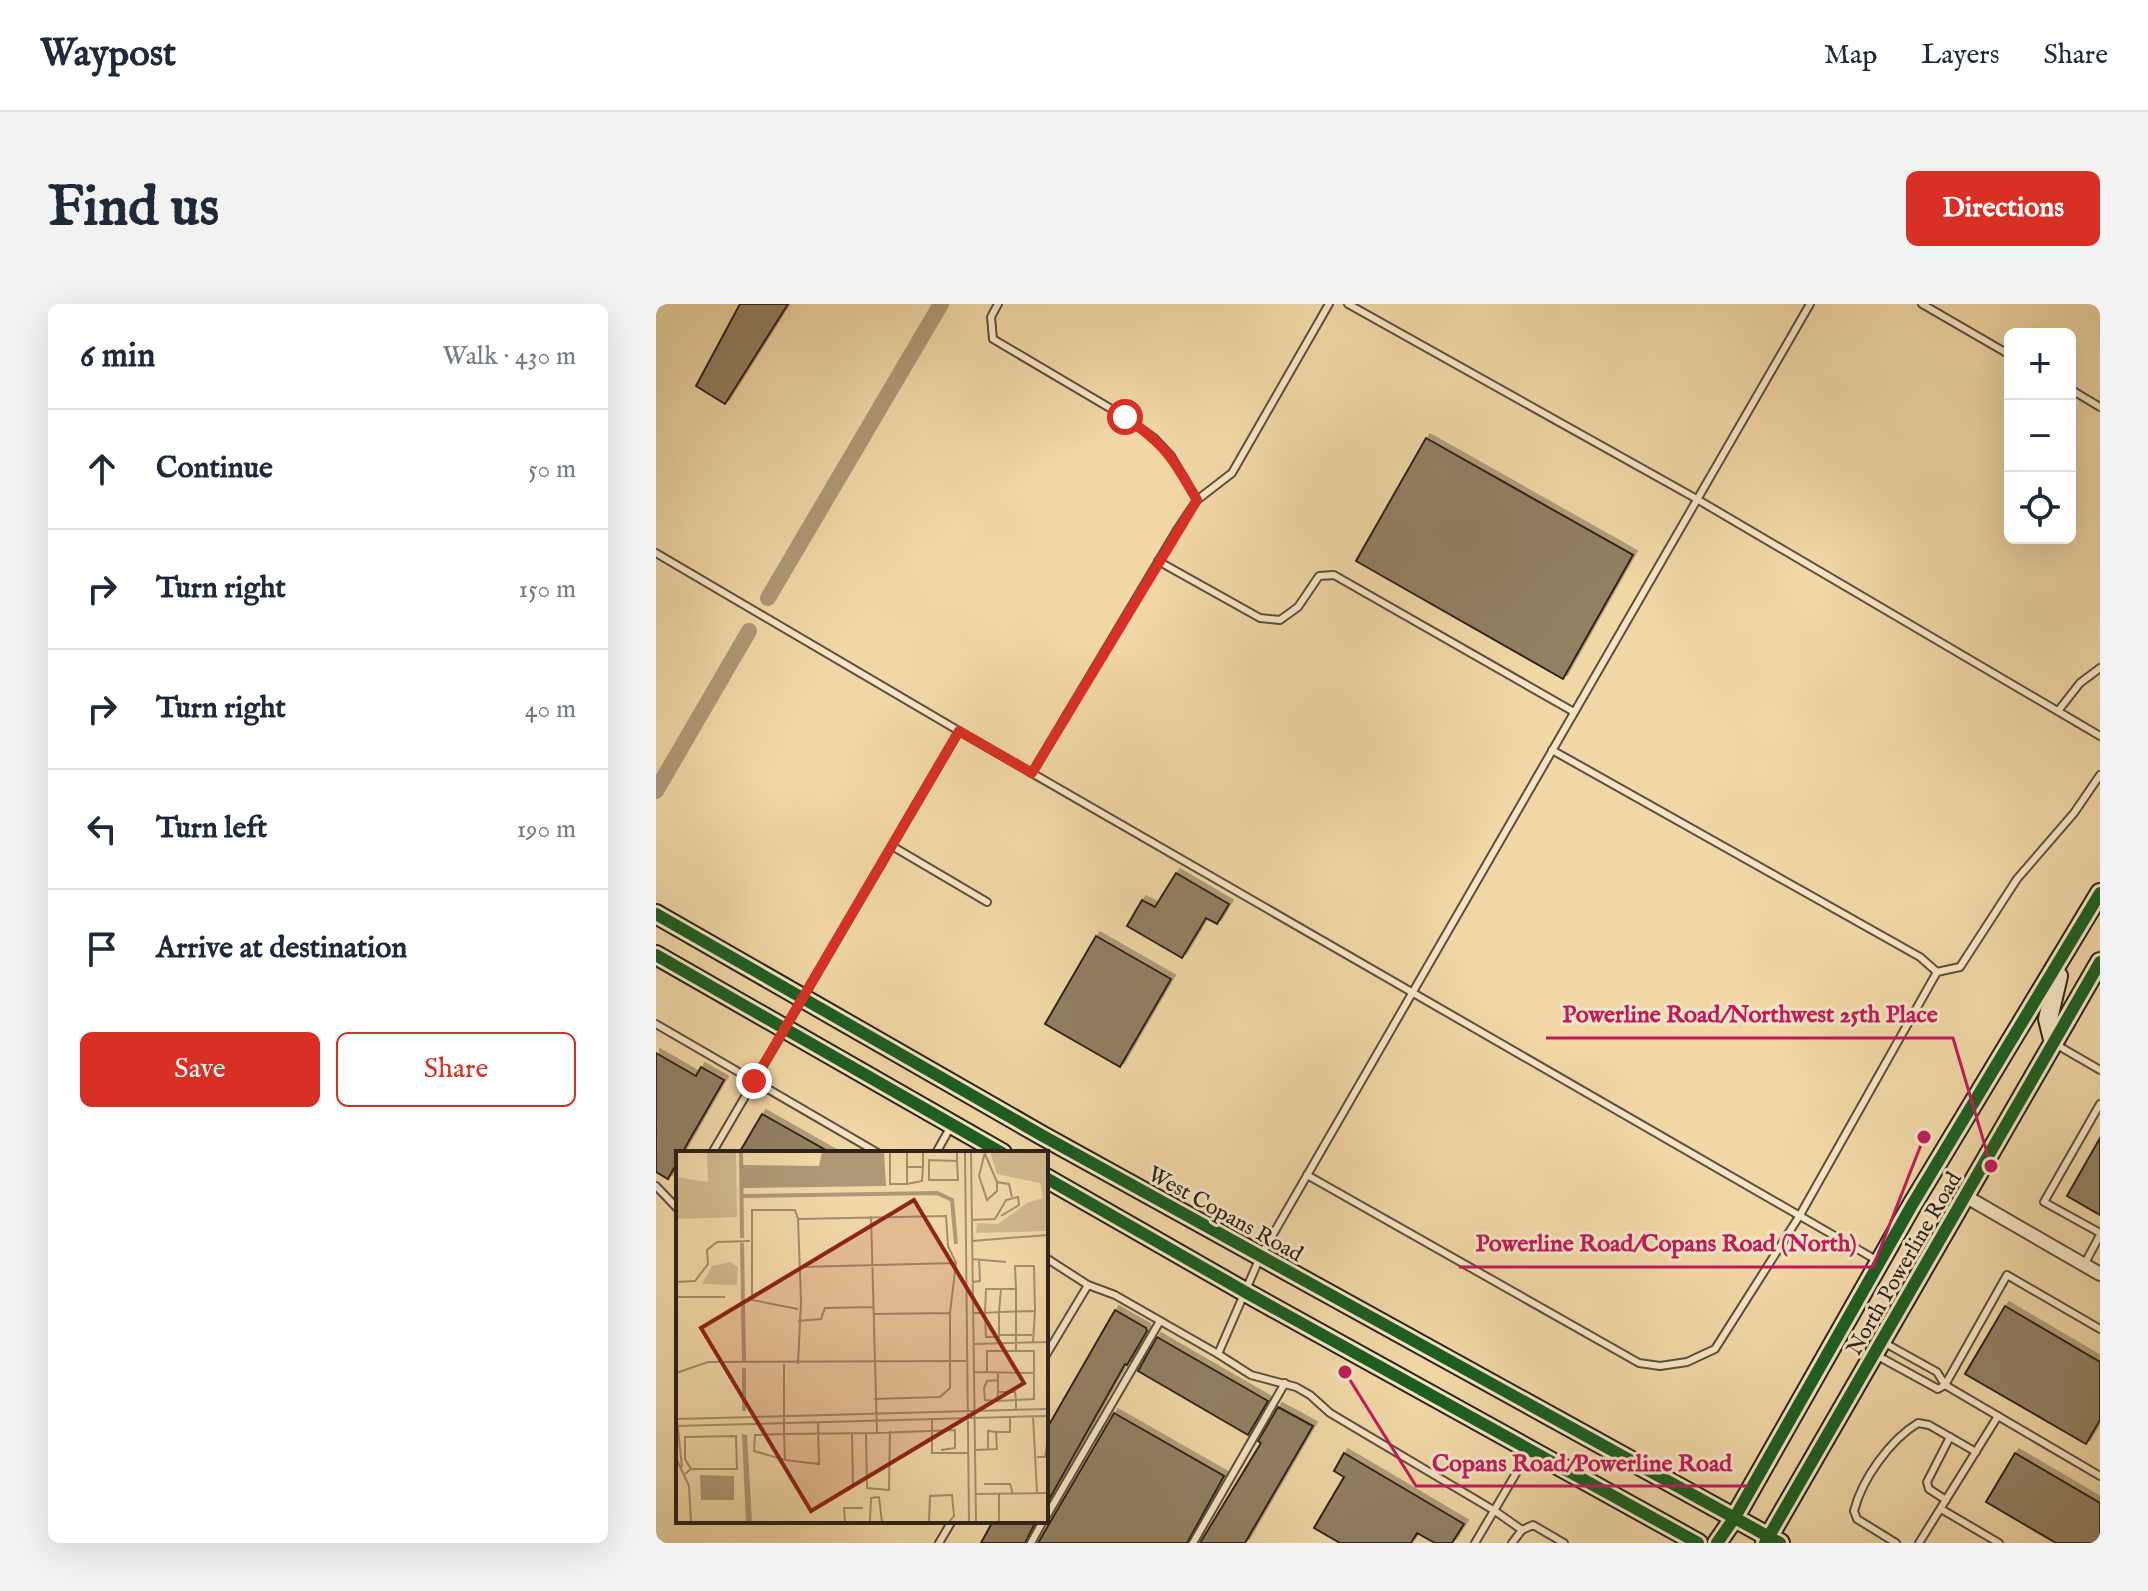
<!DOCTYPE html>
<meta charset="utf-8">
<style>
:root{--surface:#fff;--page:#f2f2f3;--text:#1f2937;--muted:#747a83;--line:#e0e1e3;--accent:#d93025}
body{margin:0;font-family:"IM FELL English",serif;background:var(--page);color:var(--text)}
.controls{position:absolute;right:24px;top:24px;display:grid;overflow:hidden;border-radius:12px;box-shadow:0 8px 32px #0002}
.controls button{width:72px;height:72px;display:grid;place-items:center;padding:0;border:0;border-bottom:2px solid var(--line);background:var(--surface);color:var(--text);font:40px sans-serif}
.stop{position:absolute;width:24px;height:24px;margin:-18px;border:6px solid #d93025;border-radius:50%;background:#fff}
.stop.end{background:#d93025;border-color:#fff;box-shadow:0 2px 8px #0008}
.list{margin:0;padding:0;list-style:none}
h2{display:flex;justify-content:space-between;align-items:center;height:104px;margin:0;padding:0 32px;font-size:34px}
h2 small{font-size:26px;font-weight:400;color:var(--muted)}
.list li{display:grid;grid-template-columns:52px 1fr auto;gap:24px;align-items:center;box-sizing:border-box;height:120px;padding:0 32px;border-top:2px solid var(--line)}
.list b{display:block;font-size:30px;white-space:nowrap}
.list em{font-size:26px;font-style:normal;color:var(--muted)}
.actions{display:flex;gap:16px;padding:24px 32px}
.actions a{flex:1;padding:18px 0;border:2px solid var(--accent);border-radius:12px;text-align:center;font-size:28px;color:var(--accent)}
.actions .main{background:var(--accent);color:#fff}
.icon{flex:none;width:44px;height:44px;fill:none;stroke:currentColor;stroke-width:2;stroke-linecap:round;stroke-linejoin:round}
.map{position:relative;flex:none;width:1444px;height:1239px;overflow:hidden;border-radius:12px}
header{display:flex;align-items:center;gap:48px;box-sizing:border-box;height:112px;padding:0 40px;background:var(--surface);border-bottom:2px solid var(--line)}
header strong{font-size:38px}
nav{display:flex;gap:44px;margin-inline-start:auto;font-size:28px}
.intro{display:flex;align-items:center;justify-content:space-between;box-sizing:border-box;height:192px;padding:0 48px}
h1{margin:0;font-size:56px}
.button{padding:20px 36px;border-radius:12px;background:var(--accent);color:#fff;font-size:28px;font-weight:700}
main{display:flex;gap:48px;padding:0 48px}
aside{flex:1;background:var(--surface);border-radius:12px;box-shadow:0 8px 32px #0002}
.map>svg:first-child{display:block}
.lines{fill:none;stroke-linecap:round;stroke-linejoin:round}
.canal{stroke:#ae9976;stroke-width:16}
.building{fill:#928063;stroke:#2c221a;stroke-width:2;filter:url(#shadow)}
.lane-casing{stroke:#5d4f3d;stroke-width:10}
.street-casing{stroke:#5d4f3d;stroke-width:16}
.secondary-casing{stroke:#2c221a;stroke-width:22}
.lane{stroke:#f6e5c5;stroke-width:6}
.street{stroke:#f6e5c5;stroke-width:12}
.secondary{stroke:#f6e5c5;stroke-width:18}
.cycleway-casing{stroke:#f6e5c5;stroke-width:17}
.cycleway{stroke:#1b5e20;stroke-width:12}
.route{stroke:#d93025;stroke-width:10}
.labels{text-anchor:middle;stroke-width:6;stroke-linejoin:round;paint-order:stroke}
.street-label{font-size:22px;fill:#2c221a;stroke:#f6e5c5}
.inset-river{fill:none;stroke:#ae9976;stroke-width:4}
.inset-road{fill:none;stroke:#a28f6e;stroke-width:2}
.view{fill:#8f2418;fill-opacity:0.15;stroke:#8f2418;stroke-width:4}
.inset-edge{fill:none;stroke:#2c221a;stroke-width:4}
.leader{fill:none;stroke:#c2185b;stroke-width:3}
.callout-dot{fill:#c2185b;stroke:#f6e5c5;stroke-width:3}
.callout-label{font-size:24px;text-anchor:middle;font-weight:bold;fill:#c2185b;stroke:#f6e5c5;stroke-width:6;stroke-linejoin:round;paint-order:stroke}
</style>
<header>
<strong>Waypost</strong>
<nav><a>Map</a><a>Layers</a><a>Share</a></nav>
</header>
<div class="intro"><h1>Find us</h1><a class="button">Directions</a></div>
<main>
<aside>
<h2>6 min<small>Walk · 430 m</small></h2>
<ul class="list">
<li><svg class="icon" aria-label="ahead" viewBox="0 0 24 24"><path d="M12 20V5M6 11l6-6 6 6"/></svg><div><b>Continue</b></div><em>50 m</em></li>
<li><svg class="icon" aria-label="right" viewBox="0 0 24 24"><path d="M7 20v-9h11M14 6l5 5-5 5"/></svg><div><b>Turn right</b></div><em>150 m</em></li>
<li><svg class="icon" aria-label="right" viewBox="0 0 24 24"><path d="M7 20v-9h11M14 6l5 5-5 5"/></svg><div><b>Turn right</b></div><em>40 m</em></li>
<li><svg class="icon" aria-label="left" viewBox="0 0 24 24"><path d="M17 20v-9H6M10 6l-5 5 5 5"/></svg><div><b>Turn left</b></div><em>190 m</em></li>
<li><svg class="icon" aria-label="arrive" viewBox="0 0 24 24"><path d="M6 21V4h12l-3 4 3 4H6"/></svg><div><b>Arrive at destination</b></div></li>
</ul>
<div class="actions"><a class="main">Save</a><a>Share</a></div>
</aside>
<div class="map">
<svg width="1444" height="1239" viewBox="0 0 1444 1239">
<defs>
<filter id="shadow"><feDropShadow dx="4" dy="-4" stdDeviation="0" flood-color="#0004"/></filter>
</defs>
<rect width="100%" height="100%" fill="#f1d7a6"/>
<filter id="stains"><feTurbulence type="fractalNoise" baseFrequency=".0025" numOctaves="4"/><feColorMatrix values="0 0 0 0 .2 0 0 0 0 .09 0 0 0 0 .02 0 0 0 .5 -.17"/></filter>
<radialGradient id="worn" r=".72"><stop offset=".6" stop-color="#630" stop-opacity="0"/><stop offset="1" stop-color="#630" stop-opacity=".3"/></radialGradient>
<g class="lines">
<g class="canal">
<polyline points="112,294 285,0"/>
<polyline points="0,487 93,327"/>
</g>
</g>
<g class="building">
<polygon points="84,0 132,0 69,100 40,82"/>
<polygon points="770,134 977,251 907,375 700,257"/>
<polygon points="520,569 573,600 561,620 550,614 526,654 471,622 486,596 499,603"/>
<polygon points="440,632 515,675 464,763 389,720"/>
<polygon points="0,749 40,772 45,763 68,776 26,849 22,849 22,857 12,875 0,868"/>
<polygon points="106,810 175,849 83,849"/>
<polygon points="1444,834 1444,911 1411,892"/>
<polygon points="1349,1002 1444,1058 1444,1116 1430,1140 1309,1070"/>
<polygon points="459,1006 490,1024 491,1027 471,1061 469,1060 390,1201 390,1126"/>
<polygon points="501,1033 612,1097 592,1131 482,1067"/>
<polygon points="622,1103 657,1122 589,1239 544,1239 605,1139 602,1137"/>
<polygon points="458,1109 568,1172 531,1239 382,1239"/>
<polygon points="688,1149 808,1220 796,1239 779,1239 761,1229 755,1239 684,1239 658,1224 688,1173 678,1167"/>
<polygon points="1359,1149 1444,1199 1444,1239 1400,1239 1330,1198"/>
<polygon points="337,1217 380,1217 369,1239 325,1239"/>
</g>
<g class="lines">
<defs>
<g id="lane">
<polyline points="342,0 335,13 337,35 469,113 498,134 515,152 541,196"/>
<polyline points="692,0 1039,194 1444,432"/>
<polyline points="1266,0 1354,51"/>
<polyline points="1414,85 1444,103"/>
<polyline points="0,249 303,427 1222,957"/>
<polyline points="502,257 604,314 624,316 642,303 663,272 678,271 918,408"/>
<polyline points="1402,407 1424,379 1444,364"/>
<polyline points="896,446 1264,653 1281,668"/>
<polyline points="376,469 521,226 541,196 576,169 673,0"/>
<polyline points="236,542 331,598"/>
<polyline points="0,720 222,849"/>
<polyline points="1401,741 1444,766"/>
<polyline points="1444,800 1388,898 1444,929"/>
<polyline points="56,849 303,427"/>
<polyline points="280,849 294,824"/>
<polyline points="651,871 983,1059 1004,1062 1031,1058 1059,1045 1144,911 1281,668 1304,663 1361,575 1418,509 1444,471"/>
<polyline points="0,882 22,905"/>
<polyline points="390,954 432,981 459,991 562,1050 605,951 1154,0"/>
<polyline points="1428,961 1444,931"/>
<polyline points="1227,1038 1281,1068 1289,1081 1444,1172"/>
<polyline points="562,1050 595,1071 640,1083 654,1091 674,1109 839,1207 866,1226 877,1221 908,1239"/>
<polyline points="390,1051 432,981"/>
<polyline points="1220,1051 1282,1085 1289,1081 1351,971 1444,1025"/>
<polyline points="1290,1196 1273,1185 1271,1178 1294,1133"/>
<polyline points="1285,1205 1343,1239"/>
<polyline points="390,1213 504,1017"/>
<polyline points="283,1239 296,1217"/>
<polyline points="375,1239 387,1217"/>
<polyline points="537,1239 629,1079"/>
<polyline points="819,1239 872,1149"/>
<polyline points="856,1239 866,1226"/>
<path d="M1240 1239 1201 1215 1198 1207C1206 1175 1234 1136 1262 1119L1273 1121 1320 1148"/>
<polyline points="1263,1239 1342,1112"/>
</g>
<polyline id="street" points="1309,892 1444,970"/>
<g id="secondary">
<polyline points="0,610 387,832 1124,1239"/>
<polyline points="0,651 346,849"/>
<polyline points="1398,739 1392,715 1402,672"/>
<polyline points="390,874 591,989 1042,1239"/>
<polyline points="1061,1239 1079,1213 1256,901 1444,589"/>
<polyline points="1109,1239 1444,658"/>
</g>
</defs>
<use href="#lane" class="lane-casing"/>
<use href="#street" class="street-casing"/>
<use href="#secondary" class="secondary-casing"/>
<use href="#lane" class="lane"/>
<use href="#street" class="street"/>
<use href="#secondary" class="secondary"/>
<defs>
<g id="cycleway">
<polyline points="0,610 387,832 1124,1239"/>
<polyline points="0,651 346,849"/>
<polyline points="390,874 591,989 1042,1239"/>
<polyline points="1061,1239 1079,1213 1256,901 1444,589"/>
<polyline points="1109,1239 1444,658"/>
</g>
</defs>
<use href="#cycleway" class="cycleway-casing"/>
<use href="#cycleway" class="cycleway"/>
</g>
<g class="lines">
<path class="route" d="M98 777 303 427 376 469 541 196C517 154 509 141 469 113"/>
</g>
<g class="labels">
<g class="street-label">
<text transform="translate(570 909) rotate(29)" y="8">West Copans Road</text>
<text transform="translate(1247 959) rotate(-60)" y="8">North Powerline Road</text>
</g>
</g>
<g transform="translate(20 847)">
<rect width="372" height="372" fill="#f1d7a6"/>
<path d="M31 1H60L61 66 0 68V26L32 31ZM314 1H372V80L300 82 301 72 322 73 351 52 367 47 364 32 321 23ZM54 111 62 116 61 134 26 133 36 115Z" fill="#d0b88e"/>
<path d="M146 1H208L210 35 66 37V14L143 15ZM66 283 71 284 76 371H70ZM24 324 58 325V349H25Z" fill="#ae9976"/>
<path class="inset-river" d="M65 1 66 87M66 45 261 42 276 49 280 93M66 92 68 210M68 217V260"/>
<path class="inset-road" d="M214 1V33H231V2M281 1V10L282 29H253V9L281 10M289 1 293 371M295 1 300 371M309 1 303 25 311 49 321 40V31M309 3 321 31 333 33 336 46M231 16H247V1M231 33 246 30 247 16M122 68 270 65 272 95 280 112 274 162V237L264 246 198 248M295 69 319 68 330 49 342 46 343 54 325 65M296 90 372 84M296 108 330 111M124 116 280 112M0 131 19 130 32 113 31 99 41 91 74 90M296 131 304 130 303 108M340 138 339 115H358L359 160M0 146H49M297 162H309L310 186H323V161L309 162 310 138H325L323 161 359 160 357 191M197 163 274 162M122 170 145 168 149 157 197 156M323 184H356M298 193 372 191M340 200H358V222M108 213V283L79 284 78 300 109 309 108 283 201 282 195 65M122 213 125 151 122 68 119 59H76V149L122 158M298 221 358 222V248L340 249V259M0 222 32 211 290 210M311 222V200H340V138H325M322 241H339L340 249 321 250 322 241V222M321 250 309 249 308 237 311 230 322 229M0 260 6 316M357 265 361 342M0 268 372 258M256 269V302H292M0 275 372 265M190 282 191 337 213 339 214 280M201 282 279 279V297L265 299M176 283 177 335M312 298V280L320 281M299 299 321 298 320 281H334V266M361 306H369L372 288M0 307 13 335 15 371M109 309 143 313 142 272M9 323 15 318H61L60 285 9 286V308L15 318M308 333H334L337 343M300 343 372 342M323 343V371M169 371 168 357H187M194 371 195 347 203 346 206 371M216 371H243M253 371 254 345 276 344 278 365 273 371"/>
<path class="view" d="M238 49 348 232 135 360 25 177Z"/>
<rect width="372" height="372" class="inset-edge"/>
</g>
<path class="leader" d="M1335 862L1297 734H890M1268 833L1217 963H803M689 1068L760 1182H1092"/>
<g class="callout-dot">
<circle cx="1335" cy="862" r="8"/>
<circle cx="1268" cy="833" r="8"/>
<circle cx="689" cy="1068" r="8"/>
</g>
<g class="callout-label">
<text x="1094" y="718">Powerline Road/Northwest 25th Place</text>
<text x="1010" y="947">Powerline Road/Copans Road (North)</text>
<text x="926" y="1167">Copans Road/Powerline Road</text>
</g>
<rect width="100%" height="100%" filter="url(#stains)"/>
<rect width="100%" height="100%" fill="url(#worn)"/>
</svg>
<div class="controls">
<button>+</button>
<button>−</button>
<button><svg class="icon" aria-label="locate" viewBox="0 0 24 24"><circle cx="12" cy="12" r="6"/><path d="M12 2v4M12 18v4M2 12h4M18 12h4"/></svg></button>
</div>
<div class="stop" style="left:469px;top:113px"></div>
<div class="stop end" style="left:98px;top:777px"></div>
</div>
</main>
